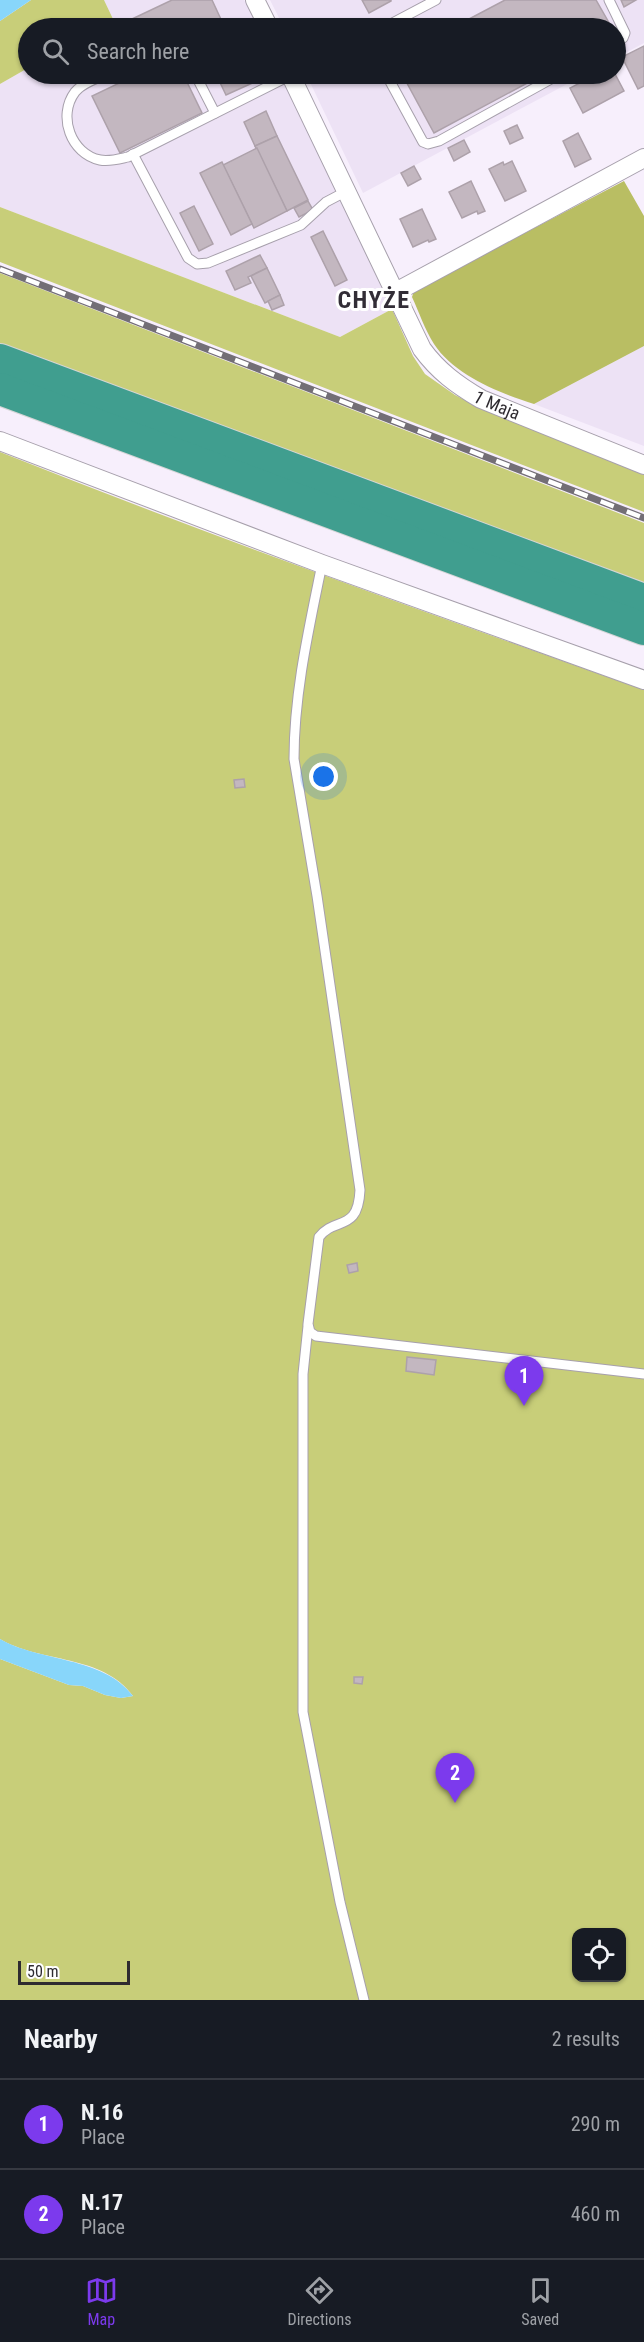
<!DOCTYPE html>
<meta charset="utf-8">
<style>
:root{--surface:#171b24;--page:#242831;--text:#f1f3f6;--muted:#9ea1a6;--line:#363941;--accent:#7c3aed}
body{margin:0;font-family:"Roboto Condensed",sans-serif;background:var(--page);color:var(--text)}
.controls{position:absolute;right:18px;bottom:18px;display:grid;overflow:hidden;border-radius:12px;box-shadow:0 2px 4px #0004}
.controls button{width:54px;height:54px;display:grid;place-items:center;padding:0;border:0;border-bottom:2px solid var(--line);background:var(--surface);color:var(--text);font:30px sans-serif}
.scale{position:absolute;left:18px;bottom:15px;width:112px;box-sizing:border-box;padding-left:6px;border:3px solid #2e2b30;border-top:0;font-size:16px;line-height:21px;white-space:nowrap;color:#2e2b30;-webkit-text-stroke:4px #fff;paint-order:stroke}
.you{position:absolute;left:324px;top:777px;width:21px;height:21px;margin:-15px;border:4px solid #fff;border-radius:50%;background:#1a73e8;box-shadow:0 0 0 9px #1a73e833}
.badge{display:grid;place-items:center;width:39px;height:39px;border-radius:50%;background:var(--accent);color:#fff;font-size:20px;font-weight:700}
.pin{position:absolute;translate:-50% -50px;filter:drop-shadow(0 2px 3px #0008)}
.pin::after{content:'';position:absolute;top:32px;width:21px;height:18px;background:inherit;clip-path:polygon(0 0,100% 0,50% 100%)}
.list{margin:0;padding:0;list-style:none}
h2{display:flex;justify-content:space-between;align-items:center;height:78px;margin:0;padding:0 24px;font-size:26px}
h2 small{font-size:20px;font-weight:400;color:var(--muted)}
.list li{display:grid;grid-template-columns:39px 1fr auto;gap:18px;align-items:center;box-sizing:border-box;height:90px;padding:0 24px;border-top:2px solid var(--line)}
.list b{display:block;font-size:22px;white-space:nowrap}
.list p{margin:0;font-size:20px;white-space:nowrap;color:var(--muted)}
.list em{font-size:20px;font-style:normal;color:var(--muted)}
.icon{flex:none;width:33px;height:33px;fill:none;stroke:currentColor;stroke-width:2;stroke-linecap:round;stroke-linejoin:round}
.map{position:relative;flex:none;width:644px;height:2000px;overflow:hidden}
.search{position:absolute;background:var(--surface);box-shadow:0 2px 4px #0004;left:18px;right:18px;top:18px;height:66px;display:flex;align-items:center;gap:15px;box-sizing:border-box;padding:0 21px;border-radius:33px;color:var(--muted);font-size:22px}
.sheet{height:258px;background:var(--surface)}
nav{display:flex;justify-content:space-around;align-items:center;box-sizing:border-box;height:84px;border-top:2px solid var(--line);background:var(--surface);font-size:16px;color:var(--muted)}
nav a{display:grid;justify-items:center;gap:3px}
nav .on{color:var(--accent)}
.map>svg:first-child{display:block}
.built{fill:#ede2f5}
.green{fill:#c8ce79;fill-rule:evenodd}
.forest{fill:#b9be63}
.water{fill:#88d6fa}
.building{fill:#c3b7c0;stroke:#ada1aa;stroke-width:1.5}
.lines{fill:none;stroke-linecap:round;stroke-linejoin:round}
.service-casing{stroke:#a7a0ac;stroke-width:11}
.minor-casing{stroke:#a7a0ac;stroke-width:20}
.motorway-casing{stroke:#d5d5d6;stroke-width:34}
.service{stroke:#fff;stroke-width:9}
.minor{stroke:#fff;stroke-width:18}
.motorway{stroke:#409e8f;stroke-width:32}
.rail-casing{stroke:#736e76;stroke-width:7}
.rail{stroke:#fff;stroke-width:4.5;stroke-dasharray:14;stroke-linecap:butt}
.labels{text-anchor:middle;stroke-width:6;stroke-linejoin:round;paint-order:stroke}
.street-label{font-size:18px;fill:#2e2b30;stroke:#fff}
.district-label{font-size:24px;font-weight:bold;letter-spacing:1.5px;fill:#322d36;stroke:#fff}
</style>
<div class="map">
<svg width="644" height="2000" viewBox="0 0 644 2000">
<rect width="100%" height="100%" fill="#f7effc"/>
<g class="built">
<polygon points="104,0 244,0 258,28 97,28 113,19"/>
<polygon points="270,0 644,0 644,43 616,58 616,28 284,28"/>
<polygon points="28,68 28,74 280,74 392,309 340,337 0,207 0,84"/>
<polygon points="306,74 586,74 363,193"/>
<polygon points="644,346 644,446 534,404"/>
</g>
<g class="green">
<polygon points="31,0 104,0 113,19 97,28 28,28 28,68 0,84 0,21"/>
<polygon points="0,207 340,337 392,309 413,356 425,374 455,395 482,409 644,475 644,512 0,262"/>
<polygon points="0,273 644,523 644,584 0,345"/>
<path d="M0 452C213 537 428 613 644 690V2000H0V1659L69 1685 83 1686 105 1695 121 1698 133 1696C103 1654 40 1663 0 1639ZM576 1932H622V1978H576Z"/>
</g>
<path class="forest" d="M624 181 644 216V346L534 404C500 393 455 376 434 344 425 330 419 312 412 297L414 291Z"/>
<g class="water">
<polygon points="0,0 31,0 0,21"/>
<path d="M0 1639C39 1662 103 1656 133 1696L121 1698 105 1695 83 1686 69 1685 0 1659Z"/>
</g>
<g class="building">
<polygon points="172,0 212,0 225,28 194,28 191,22 178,28 113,28"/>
<polygon points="362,0 391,0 391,1 369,13"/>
<polygon points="505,0 596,0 612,28 452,28"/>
<polygon points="621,0 636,0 624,7"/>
<polygon points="338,22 341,28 327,28"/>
<polygon points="644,46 644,86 638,89 622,57"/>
<polygon points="138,74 183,74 202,113 120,153 92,96"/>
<polygon points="216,74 256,74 259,80 226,95"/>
<polygon points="402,74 544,74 434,133"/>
<polygon points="597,74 615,74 624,91 583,113 570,88"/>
<polygon points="266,111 277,136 255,146 244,122"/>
<polygon points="517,125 523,138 510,144 504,131"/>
<polygon points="578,133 591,159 575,167 563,141"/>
<polygon points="277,136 308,200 287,211 255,146"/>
<polygon points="464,140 470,152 454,161 448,148"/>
<polygon points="257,148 287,211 254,228 223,165"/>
<polygon points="512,161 526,191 505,201 489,169 503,162 504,165"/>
<polygon points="222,162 252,224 231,235 200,173"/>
<polygon points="414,166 421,179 408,186 401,173"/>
<polygon points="471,181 485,211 478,214 477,211 462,218 449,192"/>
<polygon points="308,201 313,210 299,217 294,208"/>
<polygon points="194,206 213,244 199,251 180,213"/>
<polygon points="422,209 436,239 429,242 428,240 413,247 400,219"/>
<polygon points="323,231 347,280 335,286 311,237"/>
<polygon points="260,255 267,268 248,277 251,283 235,290 226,271"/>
<polygon points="267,268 280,295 265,303 251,276"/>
<polygon points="280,295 284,305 272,310 268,301"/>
<polygon points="244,779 245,787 235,788 234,780"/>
<polygon points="357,1263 358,1271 349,1273 347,1265"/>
<polygon points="407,1357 436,1360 434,1375 406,1371"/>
<polygon points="354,1677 363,1677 362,1684 354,1683"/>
</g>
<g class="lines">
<defs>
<g id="service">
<polyline points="609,0 625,33 623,38 616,42"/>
<polyline points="383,28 436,0"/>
<path d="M108 74C97 78 82 83 75 92 57 116 71 154 100 160 109 162 119 159 128 157L293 74"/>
<polyline points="195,74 215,113"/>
<polyline points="386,74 423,142 428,144 439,141 560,74"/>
<polyline points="133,154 188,258 197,264 208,263 301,225 326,202 345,192"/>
<path d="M322 564C309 628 294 693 294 759L317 896 360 1190C358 1233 335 1216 319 1237L308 1324 310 1332 316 1336 644 1374"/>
<polyline points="308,1326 303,1374 303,1712 340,1902 364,2000"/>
</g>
<g id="minor">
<polyline points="255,0 269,28"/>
<path id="s1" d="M290 74 422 349C438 371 457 385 481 399L644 465"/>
<polyline points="394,293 644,158"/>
<polyline points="0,441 322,564 644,680"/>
</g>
<g id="motorway">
<polyline points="0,360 644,600"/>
<polyline points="0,389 644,629"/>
</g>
</defs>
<use href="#service" class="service-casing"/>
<use href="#minor" class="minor-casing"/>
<use href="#motorway" class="motorway-casing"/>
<use href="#service" class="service"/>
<use href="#minor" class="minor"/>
<use href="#motorway" class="motorway"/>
<defs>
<polyline id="rail" points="0,269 644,518"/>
</defs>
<use href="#rail" class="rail-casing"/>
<use href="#rail" class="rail"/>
</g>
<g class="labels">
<g class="street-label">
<text dy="6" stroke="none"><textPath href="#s1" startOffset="400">1 Maja</textPath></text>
</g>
<g class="district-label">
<text x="374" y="308">CHYŻE</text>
</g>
</g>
</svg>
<div class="controls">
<button><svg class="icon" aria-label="locate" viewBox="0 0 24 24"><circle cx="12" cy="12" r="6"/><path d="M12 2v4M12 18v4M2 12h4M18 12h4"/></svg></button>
</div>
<div class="scale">50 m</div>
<div class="you"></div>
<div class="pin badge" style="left:524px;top:1406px">1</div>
<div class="pin badge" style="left:455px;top:1803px">2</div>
<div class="search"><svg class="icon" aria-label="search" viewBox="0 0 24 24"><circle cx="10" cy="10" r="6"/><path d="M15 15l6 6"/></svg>Search here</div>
</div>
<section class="sheet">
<h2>Nearby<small>2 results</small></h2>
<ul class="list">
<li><span class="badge">1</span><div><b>N.16</b><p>Place</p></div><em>290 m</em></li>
<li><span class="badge">2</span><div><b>N.17</b><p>Place</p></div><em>460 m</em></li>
</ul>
</section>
<nav>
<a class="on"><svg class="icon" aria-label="map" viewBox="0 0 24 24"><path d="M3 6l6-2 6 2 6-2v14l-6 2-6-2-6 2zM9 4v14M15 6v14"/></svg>Map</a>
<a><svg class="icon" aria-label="directions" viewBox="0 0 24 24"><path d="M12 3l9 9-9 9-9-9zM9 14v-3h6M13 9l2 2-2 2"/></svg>Directions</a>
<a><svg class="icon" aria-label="saved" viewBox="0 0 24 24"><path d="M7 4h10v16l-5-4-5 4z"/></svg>Saved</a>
</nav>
